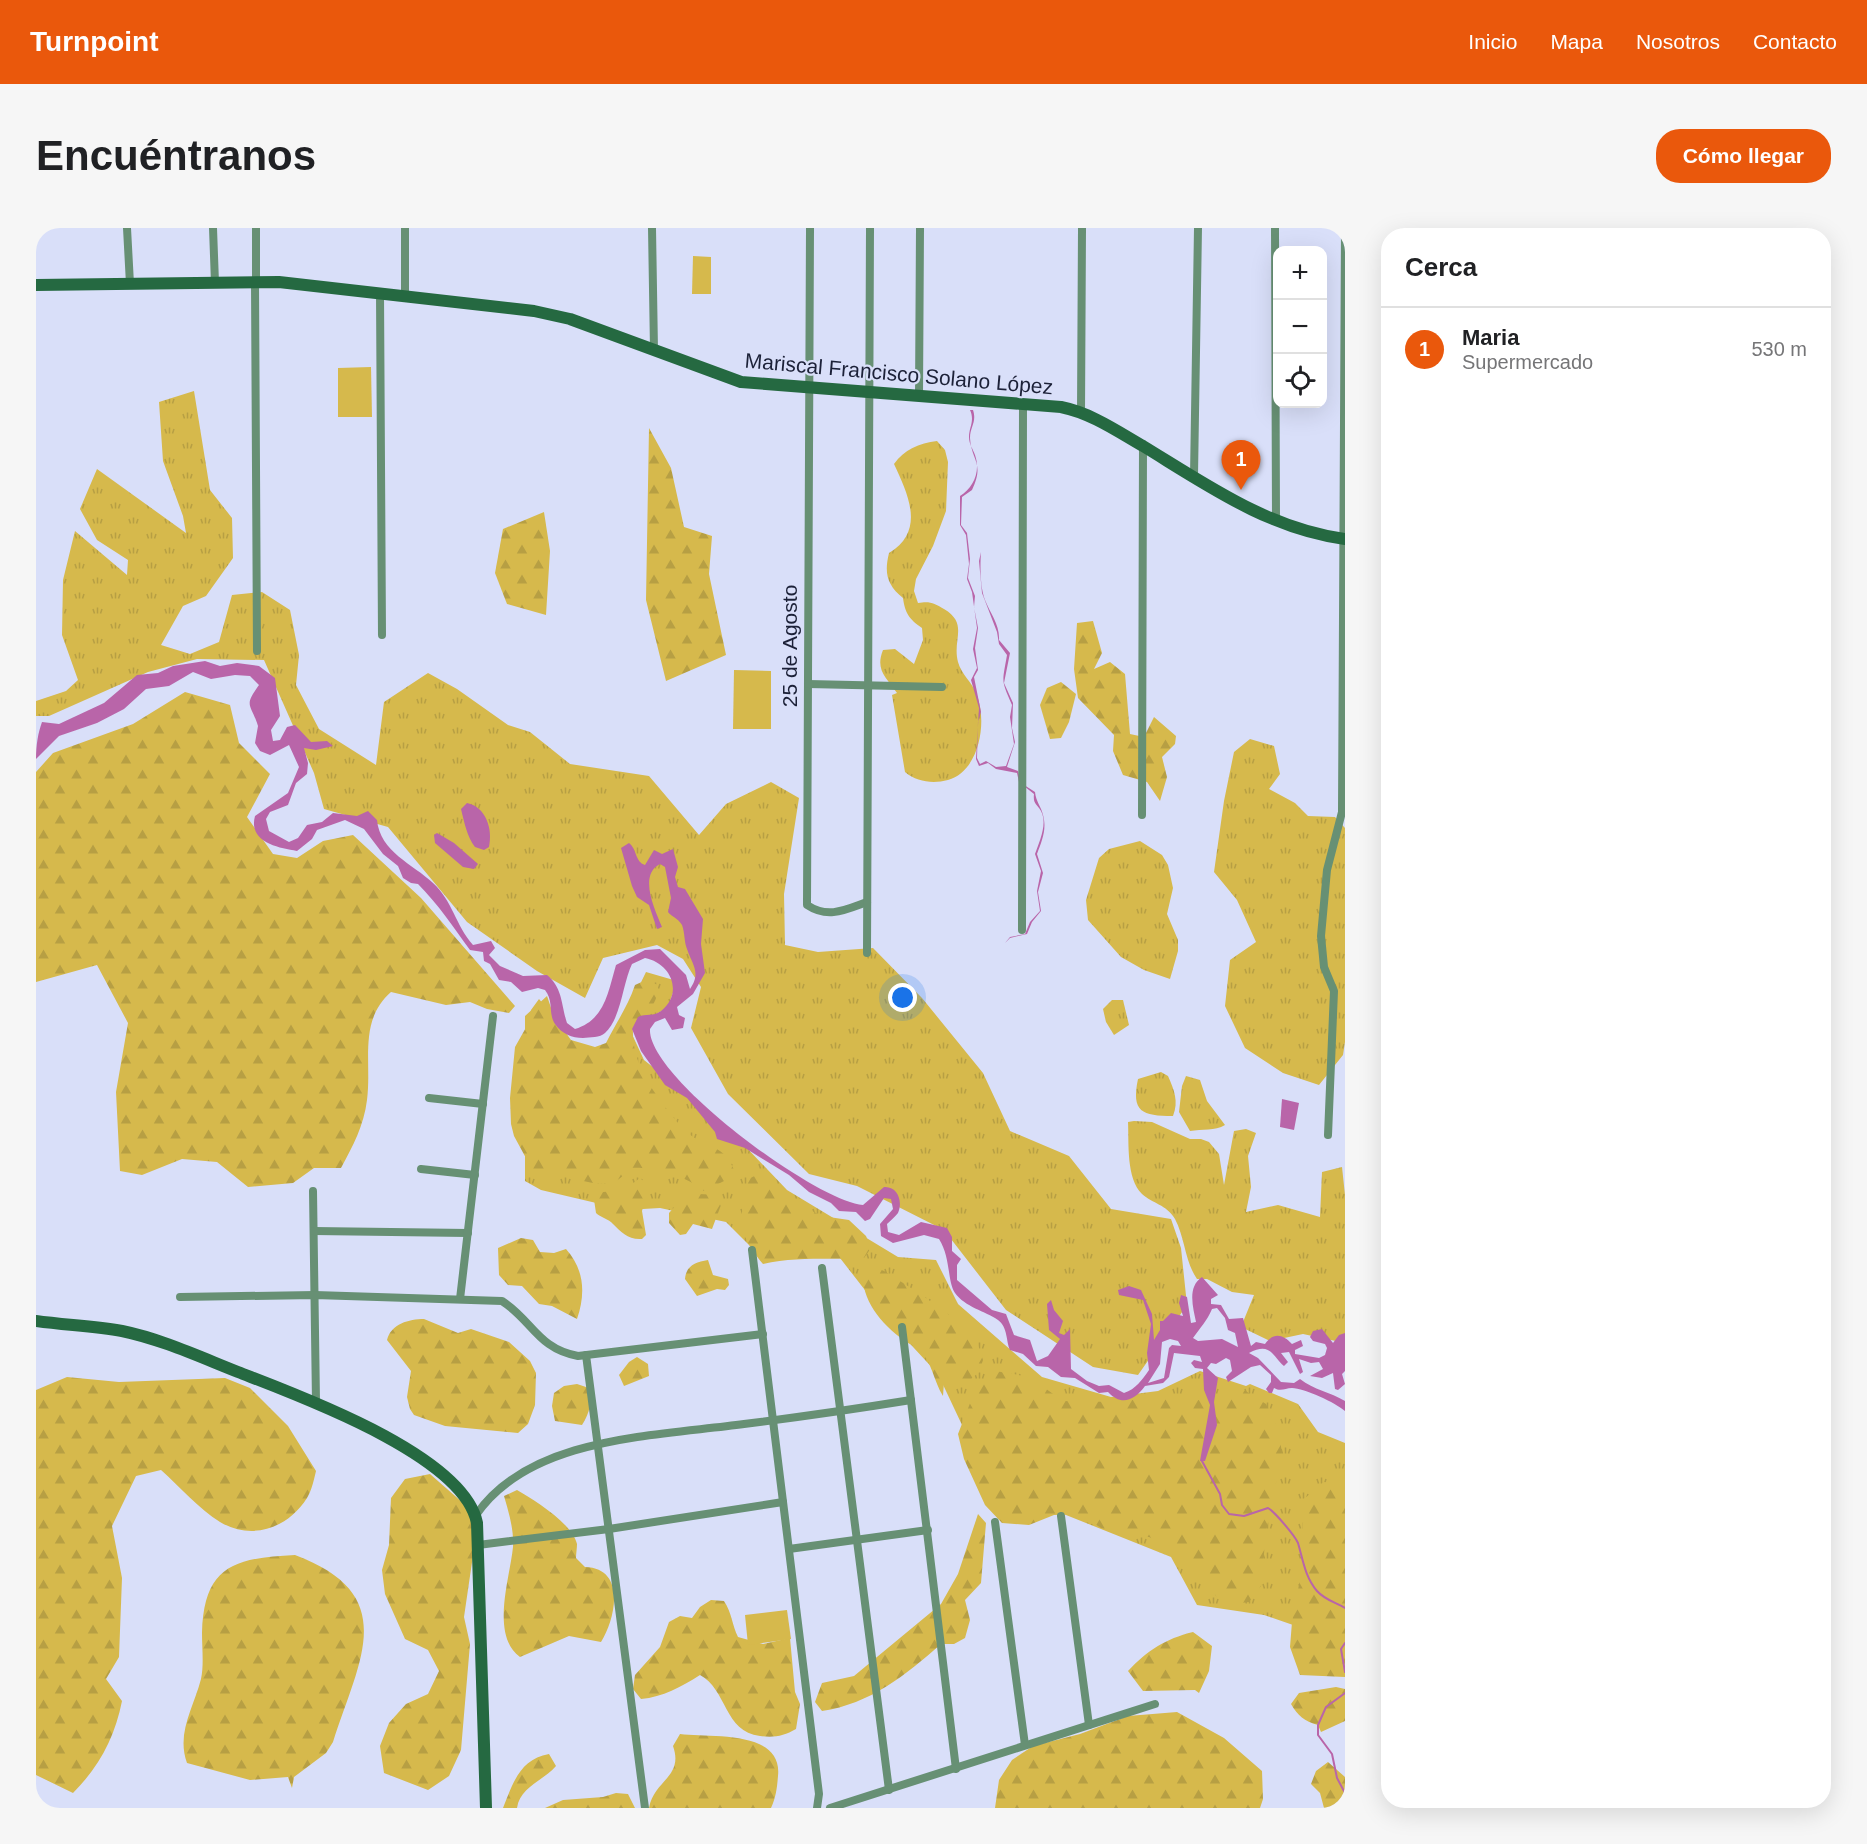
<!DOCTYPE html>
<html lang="es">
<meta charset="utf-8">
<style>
:root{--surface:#fff;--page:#f6f6f6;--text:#202124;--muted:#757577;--line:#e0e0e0;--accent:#ea580c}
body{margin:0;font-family:Helvetica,sans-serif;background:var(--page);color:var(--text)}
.controls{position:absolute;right:18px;top:18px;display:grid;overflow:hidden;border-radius:12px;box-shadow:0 6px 24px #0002}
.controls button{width:54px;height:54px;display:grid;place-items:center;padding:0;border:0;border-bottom:2px solid var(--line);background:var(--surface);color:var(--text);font:30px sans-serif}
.you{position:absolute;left:867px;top:770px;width:21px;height:21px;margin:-15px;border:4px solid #fff;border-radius:50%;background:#1a73e8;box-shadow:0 0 0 9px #1a73e833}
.badge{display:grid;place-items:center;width:39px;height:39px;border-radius:50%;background:var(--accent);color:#fff;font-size:20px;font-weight:700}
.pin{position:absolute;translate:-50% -50px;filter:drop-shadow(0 2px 3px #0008)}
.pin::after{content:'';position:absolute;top:32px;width:21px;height:18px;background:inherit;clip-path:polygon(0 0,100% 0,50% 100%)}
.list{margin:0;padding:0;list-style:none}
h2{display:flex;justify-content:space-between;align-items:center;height:78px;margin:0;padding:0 24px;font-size:26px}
h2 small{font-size:20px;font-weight:400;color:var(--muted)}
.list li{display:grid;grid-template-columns:39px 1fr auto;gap:18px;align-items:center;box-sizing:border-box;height:84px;padding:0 24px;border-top:2px solid var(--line)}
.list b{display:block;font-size:22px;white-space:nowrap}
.list p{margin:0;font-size:20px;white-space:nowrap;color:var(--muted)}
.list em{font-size:20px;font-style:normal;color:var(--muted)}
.icon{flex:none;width:33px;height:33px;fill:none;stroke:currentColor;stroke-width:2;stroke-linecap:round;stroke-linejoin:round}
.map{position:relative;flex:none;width:1309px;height:1580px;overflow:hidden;border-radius:24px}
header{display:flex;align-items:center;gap:36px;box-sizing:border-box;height:84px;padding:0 30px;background:var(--accent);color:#fff}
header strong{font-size:28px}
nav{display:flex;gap:33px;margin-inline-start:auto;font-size:21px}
.intro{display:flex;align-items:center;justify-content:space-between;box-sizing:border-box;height:144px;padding:0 36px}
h1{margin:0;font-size:42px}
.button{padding:15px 27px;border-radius:24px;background:var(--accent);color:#fff;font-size:21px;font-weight:700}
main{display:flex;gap:36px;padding:0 36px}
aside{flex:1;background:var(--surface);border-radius:24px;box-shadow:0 6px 24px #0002}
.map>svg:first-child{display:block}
.grass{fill:url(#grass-tufts)}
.forest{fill:url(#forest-firs)}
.garden{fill:#d6b94c}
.water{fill:#b965a9;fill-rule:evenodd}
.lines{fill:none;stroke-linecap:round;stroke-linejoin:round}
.stream{stroke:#b965a9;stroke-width:2}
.street{stroke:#679074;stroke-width:8}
.secondary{stroke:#256941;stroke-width:12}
.labels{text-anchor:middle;stroke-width:4.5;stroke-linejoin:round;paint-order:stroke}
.street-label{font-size:21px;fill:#1c2138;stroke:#d9dff9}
</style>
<header>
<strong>Turnpoint</strong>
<nav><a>Inicio</a><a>Mapa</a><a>Nosotros</a><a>Contacto</a></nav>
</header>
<div class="intro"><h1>Encuéntranos</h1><a class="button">Cómo llegar</a></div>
<main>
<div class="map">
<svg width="1309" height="1580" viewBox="0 0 1309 1580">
<defs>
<pattern id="grass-tufts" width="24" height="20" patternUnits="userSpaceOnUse" patternTransform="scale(1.5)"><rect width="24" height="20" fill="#d6b94c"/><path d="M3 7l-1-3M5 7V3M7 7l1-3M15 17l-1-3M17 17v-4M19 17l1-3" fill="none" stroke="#b79f43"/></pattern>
<pattern id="forest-firs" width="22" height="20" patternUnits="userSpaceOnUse" patternTransform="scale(1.5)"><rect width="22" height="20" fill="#d6b94c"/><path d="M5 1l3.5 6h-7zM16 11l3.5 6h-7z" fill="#b79f43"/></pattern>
</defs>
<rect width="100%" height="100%" fill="#d9dff9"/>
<g class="grass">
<polygon points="158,163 174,262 196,290 197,330 170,368 147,378 125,417 154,426 183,414 196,367 226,364 254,382 263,427 260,457 283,501 340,537 348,474 392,445 421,461 472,497 494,504 534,536 613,548 663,607 690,576 735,554 763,570 748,666 749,717 782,724 837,720 886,770 947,845 974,903 1033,928 1075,981 1135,991 1145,1020 1151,1077 1102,1147 1057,1139 970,1082 908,1002 821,958 773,946 692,866 655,800 665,759 647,731 621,717 567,730 549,770 501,743 431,694 352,599 288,581 278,545 228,432 161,431 112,444 13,488 0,488 0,473 30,463 42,452 26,407 27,352 39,303 91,347 92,332 61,312 44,281 61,241 150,305 147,288 127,233 123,174"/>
<path d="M901 213 909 222 912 234 910 283 897 318 880 351 878 363 882 375C894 373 898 375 908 381 933 396 916 411 922 434 925 446 936 454 940 465 952 492 944 543 912 552 897 556 881 554 869 544L856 467 861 465C850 449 839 442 847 422L859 421 878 436 887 412 886 400C873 391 869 385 867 370 851 357 848 345 853 325 890 303 872 266 858 236 868 222 883 215 901 213Z"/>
<polygon points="1214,511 1238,518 1244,546 1233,561 1259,575 1272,588 1299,589 1309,600 1309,814 1307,827 1283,857 1247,845 1209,820 1189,778 1194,732 1220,714 1201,672 1178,644 1188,573 1198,524"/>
<polygon points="1104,613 1126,627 1132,637 1137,660 1131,686 1142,712 1142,723 1134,751 1108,742 1085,729 1052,692 1050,672 1063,630 1073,621"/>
<polygon points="610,744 641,753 632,779 594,802 608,832 685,893 751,962 862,1029 900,1032 922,1076 1006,1149 1075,1169 1122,1163 1164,1143 1210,1158 1214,1156 1262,1176 1282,1204 1309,1215 1309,1415 1228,1387 1161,1377 1135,1329 995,1273 942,1231 902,1146 853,1093 804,1030 773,1026 728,1032 690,994 624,980 590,982 505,962 489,953 489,788 511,768 527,815 578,827 592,781"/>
<polygon points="1076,772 1087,772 1093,797 1078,807 1070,794 1067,781"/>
<path d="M1125 844 1132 848C1138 862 1143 873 1137 888 1106 888 1095 884 1102 851Z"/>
<path d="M1150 848 1164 852 1171 873 1189 897C1179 903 1166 901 1154 903L1143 884 1146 858Z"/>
<path d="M1098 893 1116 894 1154 911H1165L1173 914 1183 926 1188 957 1198 903 1210 901 1220 905 1212 928 1215 959 1210 984 1242 977 1284 989 1286 944 1306 939 1309 967V1115L1267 1106 1234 1113 1205 1099 1218 1067 1196 1064 1171 1051H1161C1149 1034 1149 1010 1139 991 1130 976 1117 976 1106 966 1090 950 1093 915 1092 894Z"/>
</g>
<g class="forest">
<polygon points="613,200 635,240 648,299 676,308 673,346 690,427 630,453 610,372"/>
<polygon points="508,284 514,323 510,387 471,376 459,345 467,301"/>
<polygon points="1057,393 1066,425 1058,441 1074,434 1089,446 1094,506 1108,509 1118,489 1140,508 1139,516 1126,529 1131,549 1124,573 1111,554 1087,547 1077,523 1078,507 1042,470 1038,441 1041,395"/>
<polygon points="1025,454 1040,466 1033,494 1025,510 1014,511 1004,477 1011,460"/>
<path d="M149 464 194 477 203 515 234 546 211 589 237 626 261 630 287 613 317 607 385 670 479 778 473 785 451 781 434 774 410 777 355 764C322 793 336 834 331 872 328 897 317 918 305 940H278L257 955 212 959 181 934 146 931 106 947 84 943 80 864 92 795 61 737 0 754V544L17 525 97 496Z"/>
<path d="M610 752 622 757C622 777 612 784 597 797 595 833 613 858 634 885 640 892 645 900 653 906 672 921 688 916 698 942L690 952 668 963C651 948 616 938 593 940 580 961 562 957 539 951 533 950 527 945 521 944 512 944 506 946 497 943L478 908 475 896 474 870 479 819 492 796 495 782 503 771 520 791 535 812 559 819 570 815C580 795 592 778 599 757Z"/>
<path d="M723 946 734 951 750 969 762 976 786 988 813 992 830 1008 835 1020 828 1030C794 1032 760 1028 727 1036 699 1001 704 993 712 951Z"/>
<path d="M604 950 613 958 606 983 610 1007 606 1011C592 1012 585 1004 577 996 573 991 564 989 560 985L557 965 588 962Z"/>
<polygon points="653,956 663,966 683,967 685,977 676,1001 657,996 650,1006 644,1007 633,995 633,985 642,975 647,959"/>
<path d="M485 1010 497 1012 504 1024 518 1025 530 1021C548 1041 550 1065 541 1091L516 1078 503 1076 486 1058 472 1057 463 1047 462 1020Z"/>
<path d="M672 1032 677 1047 692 1051 693 1057 689 1062 681 1061 661 1068 649 1051C650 1038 659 1034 672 1032Z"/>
<path d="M836 1038 848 1043 883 1065 938 1105 947 1132 943 1144 934 1152 908 1154 907 1168C898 1154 896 1134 884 1122 880 1118 876 1117 872 1115 849 1100 826 1075 827 1047Z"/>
<path d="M388 1091 422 1105 435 1101 473 1114 494 1133 500 1145 499 1177 492 1196 482 1205 409 1198 378 1187 374 1181 371 1169 375 1143 351 1112C355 1096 373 1091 388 1091Z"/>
<polygon points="601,1129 612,1136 613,1148 588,1158 583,1147 593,1134"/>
<polygon points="959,1143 983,1147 1006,1158 1027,1173 1079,1174 1131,1168 1158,1173 1208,1162 1230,1176 1242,1200 1246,1225 1230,1304 1225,1358 1213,1374 1188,1377 1137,1319 1113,1309 1089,1309 1065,1300 1044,1286 1018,1287 993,1297 966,1295 949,1277 928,1231 922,1206 940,1160"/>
<path d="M31 1149 83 1154 189 1150 214 1160 252 1198 280 1243C278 1251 276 1262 271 1270 252 1300 216 1313 184 1294 163 1281 144 1259 125 1242L100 1248 76 1298 86 1350 83 1429 70 1451 86 1473C79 1509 63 1539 37 1565L0 1547V1162Z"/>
<path d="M541 1156 553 1160C556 1175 554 1184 546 1197L519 1193 516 1178 518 1165 528 1158Z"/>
<polygon points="394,1246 435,1282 440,1307 428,1389 434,1416 425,1522 413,1548 392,1562 348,1545 344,1518 353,1495 370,1476 392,1466 403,1443 392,1422 369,1411 349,1366 346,1342 353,1317 355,1270 369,1251"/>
<polygon points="1288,1254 1309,1257 1309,1449 1264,1447 1254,1419 1256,1394 1265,1346 1268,1271"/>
<path d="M481 1262C498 1272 536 1295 541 1316 541 1320 540 1326 540 1330L549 1339C590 1340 580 1390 565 1414L533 1408 484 1429C454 1407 474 1350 477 1319 478 1302 473 1285 468 1268Z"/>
<path d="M942 1286 950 1295 945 1355 929 1372 934 1392 929 1410 918 1416H905C870 1447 834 1476 786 1483L779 1474 786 1455 818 1448 905 1376 922 1346Z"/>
<path d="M259 1327C366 1367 323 1432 297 1514L290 1525 258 1549 256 1560 252 1549 214 1552 151 1535C140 1505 158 1479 165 1451 168 1437 166 1420 166 1405 168 1338 198 1330 259 1327Z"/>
<path d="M675 1372 688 1373C696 1385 696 1397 702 1409L727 1416 754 1410 759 1464 764 1476 760 1501C748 1508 738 1510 724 1508 688 1504 691 1461 664 1447 645 1459 627 1469 605 1471L597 1461 599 1447 624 1419 633 1394 644 1388 656 1390 664 1379Z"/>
<path d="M1157 1404 1176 1418 1173 1443 1163 1465 1159 1462 1107 1463 1092 1443C1112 1422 1129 1411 1157 1404Z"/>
<path d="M1300 1459 1309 1461V1493L1285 1504 1282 1497C1268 1493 1262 1488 1255 1476L1263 1465Z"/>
<polygon points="1141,1484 1188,1510 1226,1543 1227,1571 1224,1580 959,1580 963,1552 976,1532 997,1518 1044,1506 1092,1488"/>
<path d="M644 1506C674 1510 747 1501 742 1548 741 1560 740 1569 735 1580H613C618 1552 648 1549 637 1518Z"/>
<path d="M513 1526 520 1538C507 1553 484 1559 481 1580H467C477 1555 484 1531 513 1526Z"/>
<polygon points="1292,1534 1309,1549 1309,1580 1288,1580 1284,1565 1275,1556 1280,1543"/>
<polygon points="580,1565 592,1566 599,1580 509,1580 527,1572 567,1569"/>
</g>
<g class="garden">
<polygon points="657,28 675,29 675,66 656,66"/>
<polygon points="335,139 336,189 302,189 302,140"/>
<polygon points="698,442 735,443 735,501 697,501"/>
<polygon points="751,1382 755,1411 712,1417 709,1387"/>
</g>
<g class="water">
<path d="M934 182H937C941 194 934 199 934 210 935 232 949 235 936 262L926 269 925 297 931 305 934 331 932 350 939 368 938 379 942 400 939 420 942 442 938 449 945 484 942 494 941 530 944 536 950 533 960 539 970 538 978 516 974 489 976 477C965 451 966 456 971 427L963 416 961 404 946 365 943 333 945 324C944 338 944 359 949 372 954 385 964 397 963 412L974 425 968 455 977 475 976 500 979 514 971 539 982 543 985 555 999 564C1000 574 1005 578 1007 587 1011 601 1006 613 1001 626L1007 645 1002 664 1005 683 996 694 991 706 974 710 969 715 974 709 989 706 994 694 1004 683 1001 663 1005 643 999 626C1003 614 1012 596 1005 583 1000 575 997 576 998 566L983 554 981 545 960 541 952 535 943 538 940 531 943 480 935 452 941 440 937 421 941 400 936 364 931 351 933 336 930 307 924 297V268C937 260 945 244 939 227 937 221 933 216 933 209 933 199 939 193 934 182Z"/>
<path d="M169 433 184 438 201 435 223 438 239 450 244 488 235 502 237 513 244 512 251 499 259 497 275 514 291 513 297 518 280 522 268 520 272 535 271 546 260 555 252 577 234 584 230 591 233 603 253 614 262 610 271 597 286 594 297 585 321 588 332 583 341 592C344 624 377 636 397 655 416 672 420 698 437 717L455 713 459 720 453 727 464 738 487 748 511 747C527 760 525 777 531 795L539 801C569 792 572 764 580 737L609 722 624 721 650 747 654 761C665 745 657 738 651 721 648 714 649 705 646 697 642 690 636 689 632 684L635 670 629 639 624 636C602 647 619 682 626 699L621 701 613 677 601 669 596 658 585 620 593 615C601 621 599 634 609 637L618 622 626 626 637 621 642 639 639 649 642 659 649 661 667 691 665 716 669 745 657 766 641 779 643 787 649 790 647 800 636 802 629 790 619 794 614 801C611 849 781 974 827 977L848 959C862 958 867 974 862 985 859 989 855 992 851 996L852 1004 863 1007 885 994 911 1000 916 1009V1023L925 1031 921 1037V1052L956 1082 970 1086 978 1107 994 1112 1001 1133 1012 1128 1024 1111 1013 1102 1011 1076 1015 1072 1018 1082 1027 1093 1023 1105 1028 1107 1034 1101 1035 1141 1051 1153 1063 1158 1073 1157 1088 1165C1100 1161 1106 1152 1113 1142L1111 1125 1115 1096 1107 1072 1083 1067 1082 1062 1093 1058 1105 1062 1116 1086 1118 1112 1124 1102V1093H1127L1135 1085 1147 1088 1143 1075 1145 1067 1151 1069 1155 1095 1160 1094C1157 1079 1151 1059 1166 1049L1182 1067 1175 1071V1076L1185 1077 1193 1091 1207 1090 1215 1118 1220 1114 1229 1116C1237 1104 1247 1106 1256 1116L1265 1112 1267 1118 1259 1122V1126L1283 1130 1289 1127 1291 1120 1289 1116 1277 1113 1274 1109 1277 1103 1286 1101 1297 1115 1303 1107 1309 1105V1143L1306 1146 1309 1156 1302 1162 1299 1161 1297 1145 1286 1150 1274 1148 1287 1141 1283 1134 1275 1135 1263 1131 1267 1144 1264 1146 1253 1124 1245 1125 1252 1134 1248 1138C1237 1129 1235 1113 1213 1125L1222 1130 1245 1154 1258 1155 1264 1151C1278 1162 1294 1164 1309 1173V1183C1300 1175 1268 1160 1256 1160 1249 1160 1245 1164 1238 1160L1236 1165H1233L1230 1161 1235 1154V1147L1224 1137 1215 1139 1192 1154 1190 1149 1196 1143 1194 1132 1190 1130 1180 1136 1175 1135 1171 1140 1182 1150 1178 1174 1181 1197 1169 1233H1164L1174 1177 1168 1162 1167 1141 1159 1140 1155 1135 1158 1132 1166 1134 1164 1128 1138 1125 1133 1149 1127 1155 1109 1158C1098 1173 1085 1178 1072 1164L1063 1165 1039 1150 1025 1149 1012 1139 1000 1138 987 1126 974 1122C970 1114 972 1099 962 1092 949 1083 929 1079 919 1065 911 1053 915 1030 903 1011L888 1007 857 1015 845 1008 844 996 857 981 855 971 848 970 834 991 829 993 820 984 803 983 795 975 773 964 753 947 709 920 681 911 679 904 651 870 629 857 605 823 596 801 602 789C610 785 617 789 625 783 648 765 635 735 609 730L596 736C587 754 585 791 569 805 564 810 554 809 547 810 536 810 526 806 519 796 512 786 518 773 509 762L502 760 486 764 475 754 463 752 454 736 448 733 447 724 434 722C418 700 402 676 382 656L375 655 367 650 362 638 347 626 328 601 309 592 281 602 276 611 261 623C242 620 212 614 219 588L252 565 263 539 253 517 234 527 224 523 219 515 222 498C215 475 207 479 223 457L214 448 199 447 175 451 157 444 133 458 110 461 88 481 61 495 23 508 0 531C0 517 2 505 6 494L23 496 68 475 101 447 122 445 137 438ZM1181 1080 1189 1090 1192 1102 1199 1105 1202 1119 1186 1111 1162 1113 1157 1110C1164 1100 1171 1093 1176 1081ZM1134 1111 1142 1113 1145 1118 1136 1117 1133 1120 1128 1150 1112 1155 1124 1136 1126 1114Z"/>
<path d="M431 575C450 579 457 601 453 619L448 622 439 619C431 609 428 593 425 581Z"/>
<polygon points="401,605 418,615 442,636 438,641 427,639 399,615 398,607"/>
<polygon points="1246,871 1263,875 1258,902 1244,899"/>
</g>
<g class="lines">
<g class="stream">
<path d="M1166 1233 1184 1266 1186 1277 1193 1286 1208 1288 1232 1280C1239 1284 1259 1308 1262 1315 1267 1332 1269 1349 1281 1363 1289 1372 1299 1374 1309 1380"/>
<polyline points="1309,1415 1305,1421 1309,1444"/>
<polyline points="1309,1465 1290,1479 1282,1497 1282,1507 1296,1526 1301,1550 1309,1565"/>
</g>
<g class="street">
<polyline points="91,0 94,56"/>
<polyline points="177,0 179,55"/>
<polyline points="220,0 220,55"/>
<polyline points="369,0 369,69"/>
<polyline points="616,0 618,122"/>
<path d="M774 0 771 677C792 691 809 682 831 674"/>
<polyline points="1239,0 1240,293"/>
<polyline points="219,55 221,423"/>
<polyline points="344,65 346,407"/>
<polyline points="883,168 884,0"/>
<polyline points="1045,184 1046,0"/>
<polyline points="1158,248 1162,0"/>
<polyline points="772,456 906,459"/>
<polyline points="1106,587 1107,218"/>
<polyline points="986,702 987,175"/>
<polyline points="831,725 834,0"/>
<polyline points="393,870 447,876"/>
<polyline points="1292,907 1298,763 1288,739 1285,708 1291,642 1306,584 1309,0"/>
<polyline points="385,941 439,947"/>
<polyline points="277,963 280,1174"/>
<polyline points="278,1003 432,1005"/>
<polyline points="716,1022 783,1566 781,1580"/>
<polyline points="786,1040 853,1562"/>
<path d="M144 1069 279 1067 466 1073C496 1092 502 1121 542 1128L727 1106"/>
<polyline points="424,1071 457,788"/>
<polyline points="866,1099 920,1541"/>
<polyline points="550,1127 609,1580"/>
<path d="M440 1287C494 1208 621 1208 708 1196 764 1189 819 1181 875 1172"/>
<polyline points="1025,1288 1053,1497"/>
<polyline points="959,1294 989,1517"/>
<polyline points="442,1317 573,1301 747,1274"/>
<polyline points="753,1321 892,1302"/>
<polyline points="794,1580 1119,1476"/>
</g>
<g class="secondary">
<path d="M0 57 243 54 498 83 534 91 705 154 1025 179C1055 185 1081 203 1107 218 1171 257 1233 301 1309 311"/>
<path d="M0 1093C28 1097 58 1098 86 1103 125 1111 164 1129 202 1144 261 1167 428 1227 441 1295L450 1580"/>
</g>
</g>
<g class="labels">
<g class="street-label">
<text transform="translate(863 146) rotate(5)" y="7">Mariscal Francisco Solano López</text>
<text transform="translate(754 418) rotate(-90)" y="7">25 de Agosto</text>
</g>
</g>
</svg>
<div class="controls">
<button>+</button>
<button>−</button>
<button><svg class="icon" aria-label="locate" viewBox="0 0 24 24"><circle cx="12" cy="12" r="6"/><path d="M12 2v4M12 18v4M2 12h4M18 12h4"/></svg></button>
</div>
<div class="you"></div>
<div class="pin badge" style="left:1205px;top:262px">1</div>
</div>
<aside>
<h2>Cerca<small></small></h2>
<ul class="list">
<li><span class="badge">1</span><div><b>Maria</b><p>Supermercado</p></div><em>530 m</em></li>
</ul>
</aside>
</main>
